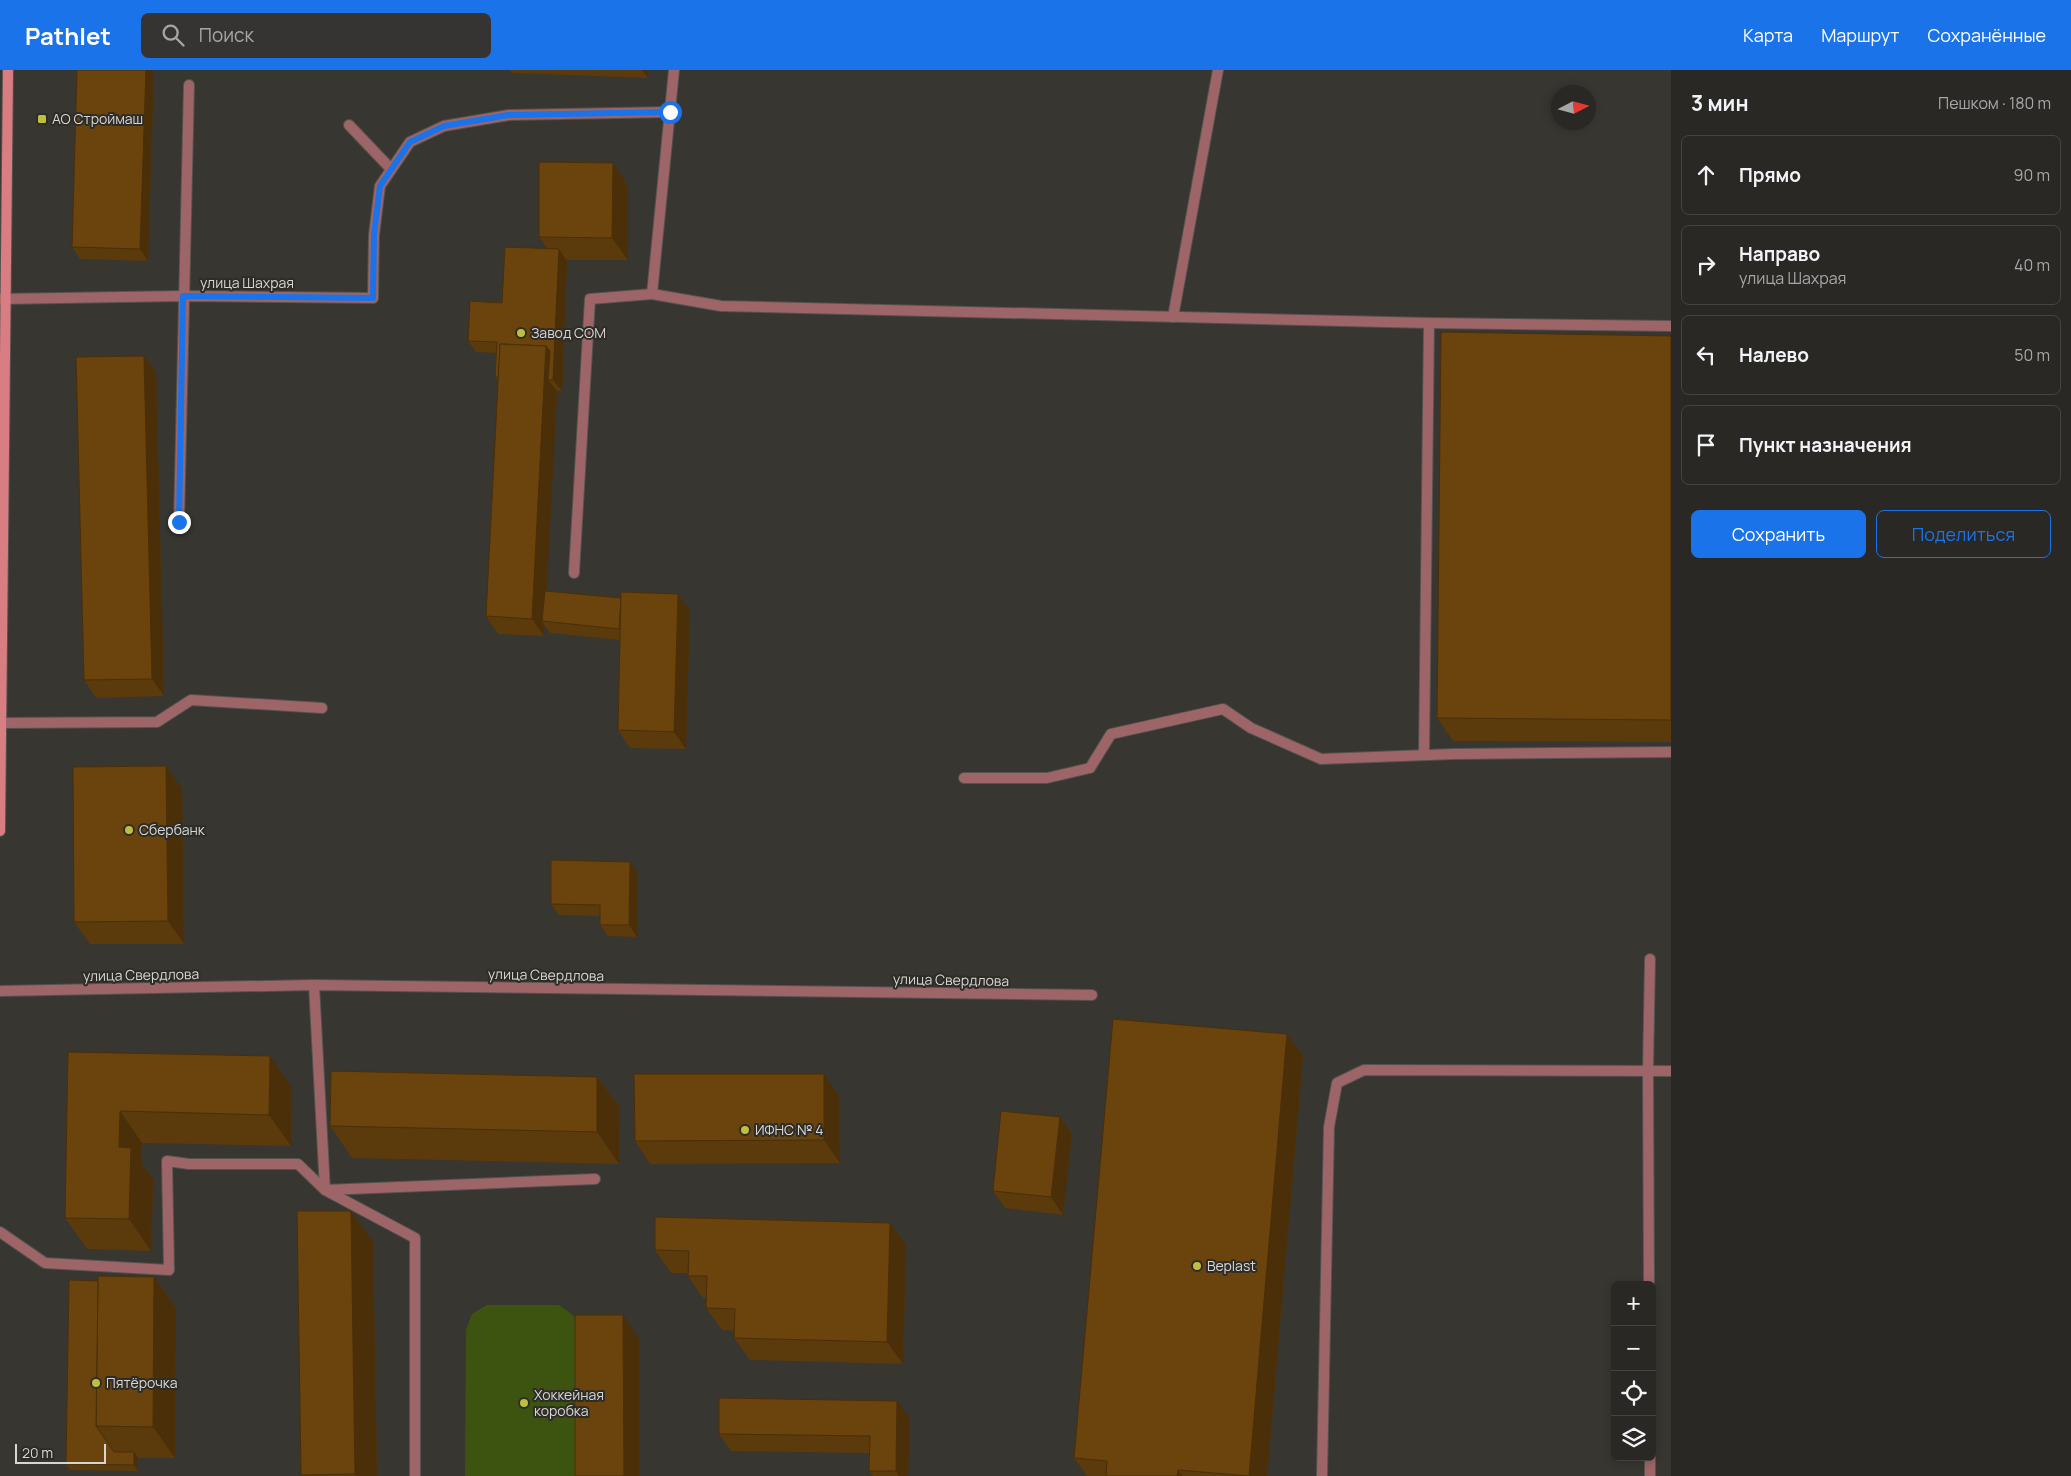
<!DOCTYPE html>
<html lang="ru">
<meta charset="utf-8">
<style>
:root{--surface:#2a2825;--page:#363432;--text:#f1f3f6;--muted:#a5a6a7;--line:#464442;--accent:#1a73e8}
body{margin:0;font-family:Manrope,sans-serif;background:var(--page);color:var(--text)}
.controls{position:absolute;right:15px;bottom:15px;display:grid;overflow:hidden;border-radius:8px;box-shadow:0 2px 8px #0003}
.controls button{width:45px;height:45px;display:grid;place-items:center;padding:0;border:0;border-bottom:1px solid var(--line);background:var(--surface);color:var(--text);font:25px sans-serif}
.compass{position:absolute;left:1551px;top:15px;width:45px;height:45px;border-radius:50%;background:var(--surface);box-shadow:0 2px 8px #0003;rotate:84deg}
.scale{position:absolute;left:15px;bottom:12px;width:91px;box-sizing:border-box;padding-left:5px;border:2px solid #d7d6d3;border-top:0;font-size:14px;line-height:18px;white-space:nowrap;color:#d7d6d3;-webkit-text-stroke:4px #2e2c27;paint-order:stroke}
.stop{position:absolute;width:15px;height:15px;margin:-11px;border:4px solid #1a73e8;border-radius:50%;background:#fff}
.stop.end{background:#1a73e8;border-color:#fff;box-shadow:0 1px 5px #0008}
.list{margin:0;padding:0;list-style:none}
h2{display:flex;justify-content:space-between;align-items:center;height:65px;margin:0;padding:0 20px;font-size:21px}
h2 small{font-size:16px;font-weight:400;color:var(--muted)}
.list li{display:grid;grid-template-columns:32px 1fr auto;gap:15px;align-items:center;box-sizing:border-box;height:80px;margin:0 10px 10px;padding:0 10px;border:1px solid var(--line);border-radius:8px}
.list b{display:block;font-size:19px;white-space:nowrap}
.list p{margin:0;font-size:16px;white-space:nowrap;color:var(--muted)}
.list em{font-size:16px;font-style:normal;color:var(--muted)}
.actions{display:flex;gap:10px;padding:15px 20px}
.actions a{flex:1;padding:11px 0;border:1px solid var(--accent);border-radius:8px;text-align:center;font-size:18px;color:var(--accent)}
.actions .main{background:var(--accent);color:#fff}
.icon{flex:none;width:28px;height:28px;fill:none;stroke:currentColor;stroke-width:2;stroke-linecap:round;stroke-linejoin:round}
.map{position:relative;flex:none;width:1671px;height:1406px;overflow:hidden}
header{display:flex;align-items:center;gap:30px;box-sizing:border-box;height:70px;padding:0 25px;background:var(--accent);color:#fff}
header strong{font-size:24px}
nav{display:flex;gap:28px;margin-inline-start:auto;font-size:18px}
.search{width:350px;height:45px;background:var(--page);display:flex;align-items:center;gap:12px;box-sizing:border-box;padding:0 18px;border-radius:8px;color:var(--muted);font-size:19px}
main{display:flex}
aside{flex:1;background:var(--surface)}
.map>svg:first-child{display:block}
.green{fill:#3d5411}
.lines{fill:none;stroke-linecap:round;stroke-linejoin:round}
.lane-casing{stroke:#55534e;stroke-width:12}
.street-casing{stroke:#55534e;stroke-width:12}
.secondary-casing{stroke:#55534e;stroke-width:12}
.lane{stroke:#9e6568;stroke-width:10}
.street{stroke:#9e6568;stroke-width:10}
.secondary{stroke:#d87d82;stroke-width:10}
.wall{fill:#5b3a0b}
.shaded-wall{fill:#4a2f09}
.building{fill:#6a430d;stroke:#4a2f09}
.route{stroke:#1a73e8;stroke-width:6}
.poi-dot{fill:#c0be41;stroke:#2e2c27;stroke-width:2}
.labels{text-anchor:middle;stroke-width:4;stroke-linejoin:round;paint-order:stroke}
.poi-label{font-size:14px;fill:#d7d6d3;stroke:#2e2c27;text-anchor:start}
.street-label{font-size:14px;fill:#d7d6d3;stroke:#2e2c27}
</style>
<header>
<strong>Pathlet</strong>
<div class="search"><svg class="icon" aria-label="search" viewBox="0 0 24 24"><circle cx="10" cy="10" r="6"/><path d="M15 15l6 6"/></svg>Поиск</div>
<nav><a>Карта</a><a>Маршрут</a><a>Сохранённые</a></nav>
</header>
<main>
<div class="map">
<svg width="1671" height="1406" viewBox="0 0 1671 1406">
<rect width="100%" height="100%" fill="#383631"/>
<polygon class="green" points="487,1235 559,1235 573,1245 582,1258 582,1406 465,1406 466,1260 472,1244"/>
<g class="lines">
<defs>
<g id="lane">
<polyline points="349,55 391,99"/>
<polyline points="652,224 721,236 1429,253 1671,256"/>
<polyline points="373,228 374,165 380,116 410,72 444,56 509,45 670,42"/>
<polyline points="1173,247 1218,0"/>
<polyline points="179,452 189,15"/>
<polyline points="574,503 590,229 652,224 674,0"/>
<polyline points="1,653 157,652 191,630 322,638"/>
<polyline points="1424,685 1429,253"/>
<polyline points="964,708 1047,708 1090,698 1111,664 1223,639 1251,658 1321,689 1454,684 1671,682"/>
<polyline points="314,915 325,1120 415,1168 415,1406"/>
<polyline points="0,1162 45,1193 169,1200 167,1091 189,1094 298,1094 325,1120 595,1109"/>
<polyline points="1649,1215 1648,1001 1650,889"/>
<polyline points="1650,1387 1650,1406"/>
<polyline points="1322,1406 1329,1057 1337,1013 1364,1000 1671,1001"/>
</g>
<g id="street">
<polyline points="0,229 183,226 373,228"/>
<polyline points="0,921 314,915 1092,925"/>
</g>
<polyline id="secondary" points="0,761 8,0"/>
</defs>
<use href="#lane" class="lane-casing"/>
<use href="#street" class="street-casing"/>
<use href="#secondary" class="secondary-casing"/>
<use href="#lane" class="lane"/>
<use href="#street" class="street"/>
<use href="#secondary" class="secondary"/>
</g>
<g class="wall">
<polygon points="77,0 154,0 148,191 80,189 72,177"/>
<polygon points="510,0 648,0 648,8 512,3"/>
<polygon points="613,93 628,116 628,190 567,190 562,321 557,321 546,521 690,541 686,679 630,678 618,660 620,570 550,563 544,555 544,566 498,564 486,546 498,311 495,307 496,283 476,282 468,271 502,233 547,178 539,167"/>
<polygon points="1671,266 1671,672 1453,671 1437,648"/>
<polygon points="144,286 156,303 164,626 96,628 84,610"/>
<polygon points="182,719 184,874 90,874 74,852"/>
<polygon points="638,803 637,867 608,866 600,855 600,846 559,845 551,834"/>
<polygon points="68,982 292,1018 291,1076 142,1073 142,1094 153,1109 151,1181 87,1179 65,1148"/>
<polygon points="1303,986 1267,1406 1087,1406 1074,1388"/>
<polygon points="597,1007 620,1038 619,1094 352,1088 330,1056"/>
<polygon points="839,1026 840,1093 650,1094 635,1071"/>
<polygon points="1060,1047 1072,1064 1063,1145 1005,1138 993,1121"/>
<polygon points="351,1141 373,1172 377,1406 301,1406 301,1405"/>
<polygon points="890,1153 906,1175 903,1294 750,1290 734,1268 734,1261 722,1260 706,1238 707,1228 703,1228 688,1206 688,1203 671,1203 655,1180"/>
<polygon points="154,1207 176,1238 175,1388 138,1388 138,1401 70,1400 66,1394 98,1211"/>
<polygon points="910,1348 908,1406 873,1406 869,1401 869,1383 731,1381 719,1364"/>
</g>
<g class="shaded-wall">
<polygon points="146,0 154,0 148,191 140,179"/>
<polygon points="642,0 648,0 648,8"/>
<polygon points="613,93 628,116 628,190 612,168"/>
<polygon points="559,179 567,191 562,321 553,310 548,310 557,321 545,552 542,551 544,555 544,566 532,549 546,276"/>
<polygon points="144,286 156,303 164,626 152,609"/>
<polygon points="678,524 690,541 686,679 674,662"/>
<polygon points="166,696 182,719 184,874 168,851"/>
<polygon points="630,792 638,803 637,867 629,855"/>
<polygon points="1287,964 1303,986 1267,1406 1249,1406"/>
<polygon points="270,986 292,1018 291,1076 269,1045"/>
<polygon points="824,1004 839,1026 840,1093 824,1070"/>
<polygon points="597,1007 620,1038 619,1094 597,1062"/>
<polygon points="120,1041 142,1073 142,1094 153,1109 151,1181 129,1149 119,1077"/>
<polygon points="1060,1047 1072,1064 1063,1145 1051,1127"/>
<polygon points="351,1141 373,1172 377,1406 356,1406 355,1404"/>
<polygon points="890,1153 906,1175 903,1294 887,1272"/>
<polygon points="154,1207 176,1238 175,1388 153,1357"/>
<polygon points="623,1245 639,1268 639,1406 624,1406"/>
<polygon points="897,1331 910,1348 908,1406 899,1406 896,1401"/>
<polygon points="134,1382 138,1388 138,1401 134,1395"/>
<polygon points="1178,1400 1182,1406 1177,1406"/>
</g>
<g class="building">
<polygon points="77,0 146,0 140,179 72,177"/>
<polygon points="539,92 613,93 612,168 539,167"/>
<polygon points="505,177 559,179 553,310 548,310 550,281 546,276 500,274 499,307 495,307 497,272 468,271 470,231 502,233"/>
<polygon points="1441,262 1671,266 1671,650 1437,648"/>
<polygon points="500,274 546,276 532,549 486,546"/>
<polygon points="144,286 152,609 84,610 76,287"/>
<polygon points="545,521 621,528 619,559 542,551"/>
<polygon points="621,522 678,524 674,662 618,660"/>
<polygon points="166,696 168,851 74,852 73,697"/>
<polygon points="551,790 630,792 629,855 600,855 600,835 551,834"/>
<polygon points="1113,949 1287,964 1249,1406 1178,1400 1177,1406 1106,1406 1107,1391 1074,1388"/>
<polygon points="68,982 270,986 269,1045 120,1041 119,1077 131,1078 129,1149 65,1148"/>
<polygon points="331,1001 597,1007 597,1062 330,1056"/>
<polygon points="634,1004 824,1004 824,1070 635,1071"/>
<polygon points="1001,1041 1060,1047 1051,1127 993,1121"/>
<polygon points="297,1141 351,1141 355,1404 301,1405"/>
<polygon points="655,1147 890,1153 887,1272 734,1268 735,1239 706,1238 707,1206 688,1206 689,1181 655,1180"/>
<polygon points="98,1206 154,1207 153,1357 96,1356"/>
<polygon points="69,1210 98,1211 96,1356 114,1382 134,1382 134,1395 66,1394"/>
<polygon points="575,1245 623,1245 624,1406 575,1406"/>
<polygon points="719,1328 897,1331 896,1401 869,1401 870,1366 719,1364"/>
</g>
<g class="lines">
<polyline class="route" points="179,452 183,226 373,228 374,165 380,116 410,72 444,56 508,45 670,42"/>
</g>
<g class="poi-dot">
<rect x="37" y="44" width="10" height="10" rx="2.5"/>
<circle cx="521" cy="263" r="5"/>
<circle cx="129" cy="760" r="5"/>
<circle cx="745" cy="1060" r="5"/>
<circle cx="1197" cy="1196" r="5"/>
<circle cx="96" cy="1313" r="5"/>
<circle cx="524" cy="1333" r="5"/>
</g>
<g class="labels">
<g class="poi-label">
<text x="52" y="54">АО Строймаш</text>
<text x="531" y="268">Завод СОМ</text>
<text x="139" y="765">Сбербанк</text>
<text x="755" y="1065">ИФНС № 4</text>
<text x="1207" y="1201">Beplast</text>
<text x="106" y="1318">Пятёрочка</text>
<text x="534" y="1330">Хоккейная<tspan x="534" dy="16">коробка</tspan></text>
</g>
<g class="street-label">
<text x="247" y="218">улица Шахрая</text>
<text transform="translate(141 905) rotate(-1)" y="5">улица Свердлова</text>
<text transform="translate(546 905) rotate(1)" y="5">улица Свердлова</text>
<text transform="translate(951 910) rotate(1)" y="5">улица Свердлова</text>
</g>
</g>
</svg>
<div class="controls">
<button>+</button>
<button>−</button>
<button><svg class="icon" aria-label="locate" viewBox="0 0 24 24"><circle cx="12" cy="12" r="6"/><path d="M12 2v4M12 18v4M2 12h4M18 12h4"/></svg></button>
<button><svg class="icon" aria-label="layers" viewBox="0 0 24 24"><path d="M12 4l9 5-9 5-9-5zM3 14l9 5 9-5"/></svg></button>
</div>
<svg class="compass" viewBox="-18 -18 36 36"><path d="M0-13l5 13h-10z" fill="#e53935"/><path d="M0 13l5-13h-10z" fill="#a5a6a7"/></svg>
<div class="scale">20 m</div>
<div class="stop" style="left:670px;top:42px"></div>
<div class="stop end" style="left:179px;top:452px"></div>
</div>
<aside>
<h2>3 мин<small>Пешком · 180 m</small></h2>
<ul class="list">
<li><svg class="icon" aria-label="ahead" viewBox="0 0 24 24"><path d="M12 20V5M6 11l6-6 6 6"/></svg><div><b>Прямо</b></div><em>90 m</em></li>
<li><svg class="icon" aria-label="right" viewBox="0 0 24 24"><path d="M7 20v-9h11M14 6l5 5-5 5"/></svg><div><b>Направо</b><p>улица Шахрая</p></div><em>40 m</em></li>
<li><svg class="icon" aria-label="left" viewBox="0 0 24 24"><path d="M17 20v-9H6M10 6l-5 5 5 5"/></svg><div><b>Налево</b></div><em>50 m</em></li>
<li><svg class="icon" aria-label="arrive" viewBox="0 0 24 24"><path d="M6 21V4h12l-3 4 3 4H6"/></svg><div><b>Пункт назначения</b></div></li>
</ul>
<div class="actions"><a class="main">Сохранить</a><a>Поделиться</a></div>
</aside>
</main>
